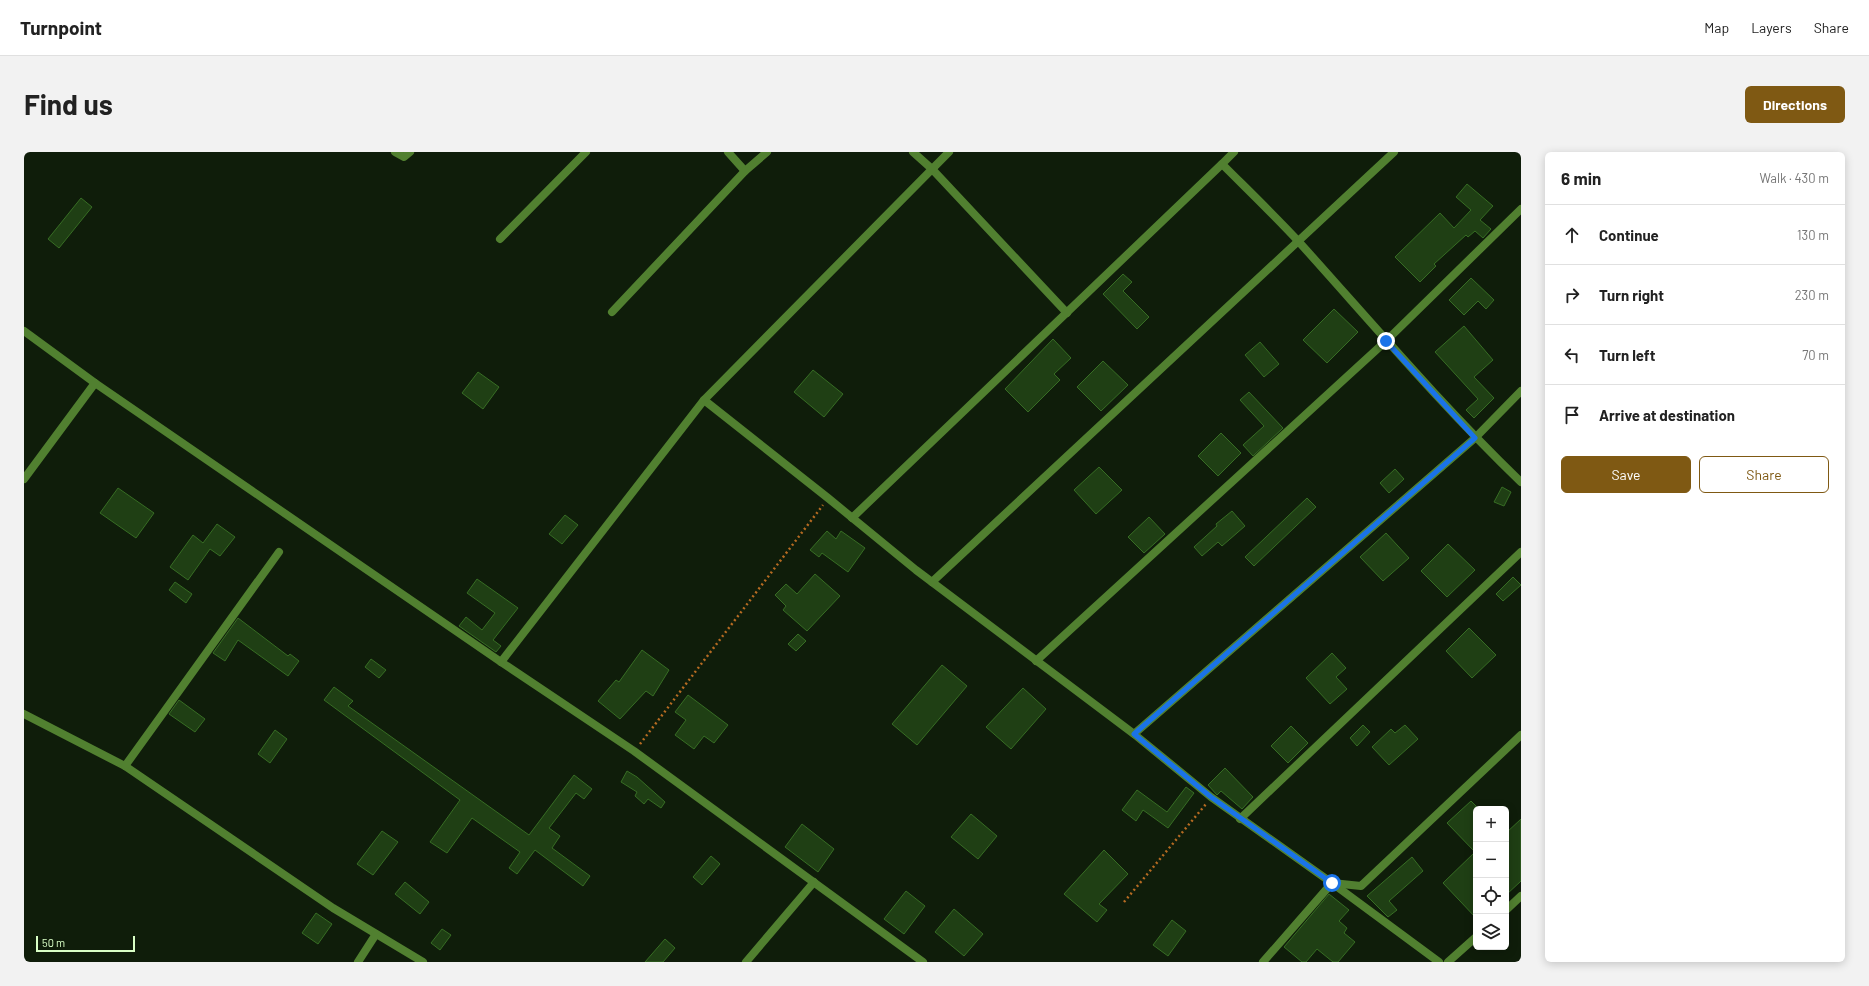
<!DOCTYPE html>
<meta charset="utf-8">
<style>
:root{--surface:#fff;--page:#f2f2f2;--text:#222;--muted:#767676;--line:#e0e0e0;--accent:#7f5913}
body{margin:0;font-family:Barlow,sans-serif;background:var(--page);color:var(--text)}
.controls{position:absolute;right:12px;bottom:12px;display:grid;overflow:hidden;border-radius:6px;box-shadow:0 2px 10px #0003}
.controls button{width:36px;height:36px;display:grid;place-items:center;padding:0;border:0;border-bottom:1px solid var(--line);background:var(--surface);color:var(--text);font:20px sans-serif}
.scale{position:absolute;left:12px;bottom:10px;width:99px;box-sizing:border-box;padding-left:4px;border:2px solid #d9ffc6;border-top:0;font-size:11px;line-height:14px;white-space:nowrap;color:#d9ffc6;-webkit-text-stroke:3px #0f1d0a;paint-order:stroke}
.stop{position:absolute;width:12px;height:12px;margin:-9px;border:3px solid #1a73e8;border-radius:50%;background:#fff}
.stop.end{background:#1a73e8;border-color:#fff;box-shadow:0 1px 4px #0008}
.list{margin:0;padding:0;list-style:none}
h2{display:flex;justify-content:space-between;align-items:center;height:52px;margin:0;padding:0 16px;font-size:17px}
h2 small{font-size:13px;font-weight:400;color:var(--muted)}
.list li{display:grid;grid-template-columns:26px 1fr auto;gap:12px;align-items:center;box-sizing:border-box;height:60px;padding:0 16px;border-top:1px solid var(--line)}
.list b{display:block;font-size:15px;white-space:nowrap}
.list em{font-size:13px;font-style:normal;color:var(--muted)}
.actions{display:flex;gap:8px;padding:12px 16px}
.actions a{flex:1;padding:9px 0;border:1px solid var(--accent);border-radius:6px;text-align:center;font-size:14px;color:var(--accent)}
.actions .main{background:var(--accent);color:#fff}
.icon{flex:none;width:22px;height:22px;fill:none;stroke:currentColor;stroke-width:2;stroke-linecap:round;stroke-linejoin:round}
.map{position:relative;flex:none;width:1497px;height:810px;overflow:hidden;border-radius:6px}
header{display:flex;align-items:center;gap:24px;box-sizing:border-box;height:56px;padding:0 20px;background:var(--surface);border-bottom:1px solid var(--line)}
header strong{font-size:19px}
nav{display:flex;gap:22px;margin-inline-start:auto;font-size:14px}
.intro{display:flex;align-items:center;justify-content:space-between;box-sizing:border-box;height:96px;padding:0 24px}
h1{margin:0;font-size:28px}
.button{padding:10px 18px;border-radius:6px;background:var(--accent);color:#fff;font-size:14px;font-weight:700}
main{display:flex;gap:24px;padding:0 24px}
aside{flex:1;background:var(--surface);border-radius:6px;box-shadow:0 2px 10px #0003}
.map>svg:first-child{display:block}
.building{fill:#1f3f14;stroke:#376d24}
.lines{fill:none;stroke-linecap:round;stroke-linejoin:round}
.path{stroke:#b66b22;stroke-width:2.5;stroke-dasharray:2 3;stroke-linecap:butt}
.street{stroke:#518030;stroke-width:8}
.route{stroke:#1a73e8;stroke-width:5}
</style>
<header>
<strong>Turnpoint</strong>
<nav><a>Map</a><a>Layers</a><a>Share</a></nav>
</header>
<div class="intro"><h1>Find us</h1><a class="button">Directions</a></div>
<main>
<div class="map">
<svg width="1497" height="810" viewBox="0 0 1497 810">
<rect width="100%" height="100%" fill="#0f1d0a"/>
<g class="building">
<polygon points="1443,32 1469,54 1456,68 1467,77 1459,86 1451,79 1444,85 1442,83 1410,112 1412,114 1396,130 1371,105 1416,61 1430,76 1447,58 1432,45"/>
<polygon points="57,46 68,55 35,96 24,87"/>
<polygon points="1099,122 1108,130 1099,139 1125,165 1113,177 1079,142"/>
<polygon points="1447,126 1470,148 1462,157 1454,149 1440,163 1425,148"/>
<polygon points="1310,157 1334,180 1303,211 1279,188"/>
<polygon points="1440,174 1469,208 1450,225 1470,246 1450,266 1442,258 1454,247 1411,200"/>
<polygon points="1029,187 1047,206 1030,222 1036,228 1004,260 981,237"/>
<polygon points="1236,190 1255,212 1240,225 1221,203"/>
<polygon points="1079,209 1104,233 1077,259 1053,235"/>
<polygon points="789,218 819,242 800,265 770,240"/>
<polygon points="454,220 475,235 459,257 438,241"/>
<polygon points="1225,240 1259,276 1229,304 1219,293 1240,274 1216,248"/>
<polygon points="1197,281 1217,301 1194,324 1174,304"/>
<polygon points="1075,315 1098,338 1072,362 1050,338"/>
<polygon points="1371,317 1380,327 1365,341 1356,331"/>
<polygon points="1478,335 1487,340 1480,354 1470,350"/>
<polygon points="94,336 130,361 112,386 76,361"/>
<polygon points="1283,346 1292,355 1230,414 1221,405"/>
<polygon points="1208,359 1221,374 1198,394 1194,390 1178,404 1170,395 1193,374 1192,372"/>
<polygon points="541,363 554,373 538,392 525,382"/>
<polygon points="1125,365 1141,382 1120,401 1104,385"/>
<polygon points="193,372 211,385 196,404 186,397 164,428 146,415 169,383 179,391"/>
<polygon points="803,379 812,387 817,379 841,396 824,420 798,401 795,405 786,398"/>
<polygon points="1362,381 1385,406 1359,429 1336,405"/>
<polygon points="1424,392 1451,418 1423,445 1397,419"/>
<polygon points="791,422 816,444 783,479 759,458 762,454 751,443 762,432 773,442"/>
<polygon points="1489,425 1497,433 1479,449 1472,442"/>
<polygon points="453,427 494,456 469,488 477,494 472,500 435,474 442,465 458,478 471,461 443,441"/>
<polygon points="151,430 168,442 162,451 145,438"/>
<polygon points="214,466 264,504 266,502 275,509 264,524 214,488 201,509 189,501"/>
<polygon points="1445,476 1472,503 1448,526 1422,499"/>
<polygon points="774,482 782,489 772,499 764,492"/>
<polygon points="618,498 645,518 629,544 622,539 596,567 574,549 592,528 595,530"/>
<polygon points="1308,501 1322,516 1312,525 1323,537 1306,552 1282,526"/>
<polygon points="347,507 362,518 355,526 341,515"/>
<polygon points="918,513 943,534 893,593 868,572"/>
<polygon points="310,535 329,549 324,554 505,683 550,623 568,637 560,647 552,641 525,676 536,684 528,696 566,724 559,734 511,698 493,722 485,716 496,700 448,666 423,701 406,690 436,648 300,548"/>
<polygon points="999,536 1022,557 987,597 962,575"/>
<polygon points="664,543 704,573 690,591 680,584 670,597 651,583 662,568 651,560"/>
<polygon points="155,548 181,567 171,580 145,562"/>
<polygon points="1339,573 1346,580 1333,594 1326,586"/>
<polygon points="1381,573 1394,587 1365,613 1348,595 1367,577 1371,581"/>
<polygon points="1267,574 1284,591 1264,611 1247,594"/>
<polygon points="251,578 263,587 246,611 234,602"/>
<polygon points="1201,616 1229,645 1218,657 1197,639 1193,643 1184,633"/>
<polygon points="603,619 613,625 641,650 637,656 624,647 620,652 611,644 613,640 597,630"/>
<polygon points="1162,635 1170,641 1144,676 1119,658 1112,669 1098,658 1113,638 1143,660"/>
<polygon points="1447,649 1452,654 1452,766 1419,731 1451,700 1423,671"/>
<polygon points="947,662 973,684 954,707 927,685"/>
<polygon points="1497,667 1497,729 1482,743 1482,681"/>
<polygon points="778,672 810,697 794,720 761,695"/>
<polygon points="358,679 374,690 349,723 333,712"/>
<polygon points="1080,698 1104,722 1075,752 1083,758 1073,770 1040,742"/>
<polygon points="687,704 696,712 678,733 669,725"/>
<polygon points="1388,705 1399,719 1365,749 1373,758 1364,765 1343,744"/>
<polygon points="381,730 405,750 396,762 371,742"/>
<polygon points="882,739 901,754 880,782 860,767"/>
<polygon points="1305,742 1325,758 1315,769 1323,776 1320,781 1331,790 1314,810 1309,810 1293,797 1282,810 1278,810 1260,795"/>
<polygon points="930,757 959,782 940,804 911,780"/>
<polygon points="292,761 308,772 294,792 278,781"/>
<polygon points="1148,768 1162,779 1144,804 1129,793"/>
<polygon points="418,777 427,783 416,798 407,791"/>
<polygon points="641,787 651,796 639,810 621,810"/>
</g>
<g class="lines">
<g class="path">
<polyline points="616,592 799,353"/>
<polyline points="1100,750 1182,652"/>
</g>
<g class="street">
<polyline points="371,0 380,5 386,0"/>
<polyline points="704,0 721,19"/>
<polyline points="889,0 908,17 1043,161"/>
<path d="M1210 0 1198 12C1224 38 1250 63 1275 90 1348 171 1418 254 1497 330"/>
<polyline points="476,87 562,0"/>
<polyline points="588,160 721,19 743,0"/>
<polyline points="0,179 71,231 477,510 610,599 899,810"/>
<polyline points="680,248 804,346 892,418 1110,582 1187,645 1308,731 1415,810"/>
<polyline points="0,327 71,231"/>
<polyline points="828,366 1198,12"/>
<polyline points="908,430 1370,0"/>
<polyline points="1012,509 1362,189 1497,57"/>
<polyline points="477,510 680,248 925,0"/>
<polyline points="0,562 101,614 309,756 399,810"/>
<polyline points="1110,582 1451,286 1497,239"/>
<polyline points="101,614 255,400"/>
<polyline points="1216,667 1497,400"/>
<polyline points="1482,758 1497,744"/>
<polyline points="334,810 352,782"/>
<polyline points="722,810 790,730"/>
<polyline points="1239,810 1308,731 1337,734 1497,583"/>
<polyline points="1424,810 1452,785"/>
</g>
</g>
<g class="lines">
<polyline class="route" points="1308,731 1187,645 1110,582 1451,286 1362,189"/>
</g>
</svg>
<div class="controls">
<button>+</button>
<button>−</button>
<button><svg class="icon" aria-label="locate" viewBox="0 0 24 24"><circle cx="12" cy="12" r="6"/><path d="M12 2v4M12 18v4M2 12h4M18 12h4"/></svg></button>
<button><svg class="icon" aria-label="layers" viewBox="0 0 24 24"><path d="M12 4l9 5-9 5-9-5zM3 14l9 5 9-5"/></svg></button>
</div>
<div class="scale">50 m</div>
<div class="stop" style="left:1308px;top:731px"></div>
<div class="stop end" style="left:1362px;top:189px"></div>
</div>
<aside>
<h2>6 min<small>Walk · 430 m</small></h2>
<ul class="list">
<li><svg class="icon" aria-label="ahead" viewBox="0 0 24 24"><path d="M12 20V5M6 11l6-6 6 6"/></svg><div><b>Continue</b></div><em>130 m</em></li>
<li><svg class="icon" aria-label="right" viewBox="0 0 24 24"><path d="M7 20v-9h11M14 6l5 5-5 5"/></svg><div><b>Turn right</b></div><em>230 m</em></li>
<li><svg class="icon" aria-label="left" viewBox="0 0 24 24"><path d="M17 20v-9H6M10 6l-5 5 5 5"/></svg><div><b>Turn left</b></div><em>70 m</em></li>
<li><svg class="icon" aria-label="arrive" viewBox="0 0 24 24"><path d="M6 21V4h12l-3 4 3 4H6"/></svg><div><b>Arrive at destination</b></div></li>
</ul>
<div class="actions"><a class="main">Save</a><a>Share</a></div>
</aside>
</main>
